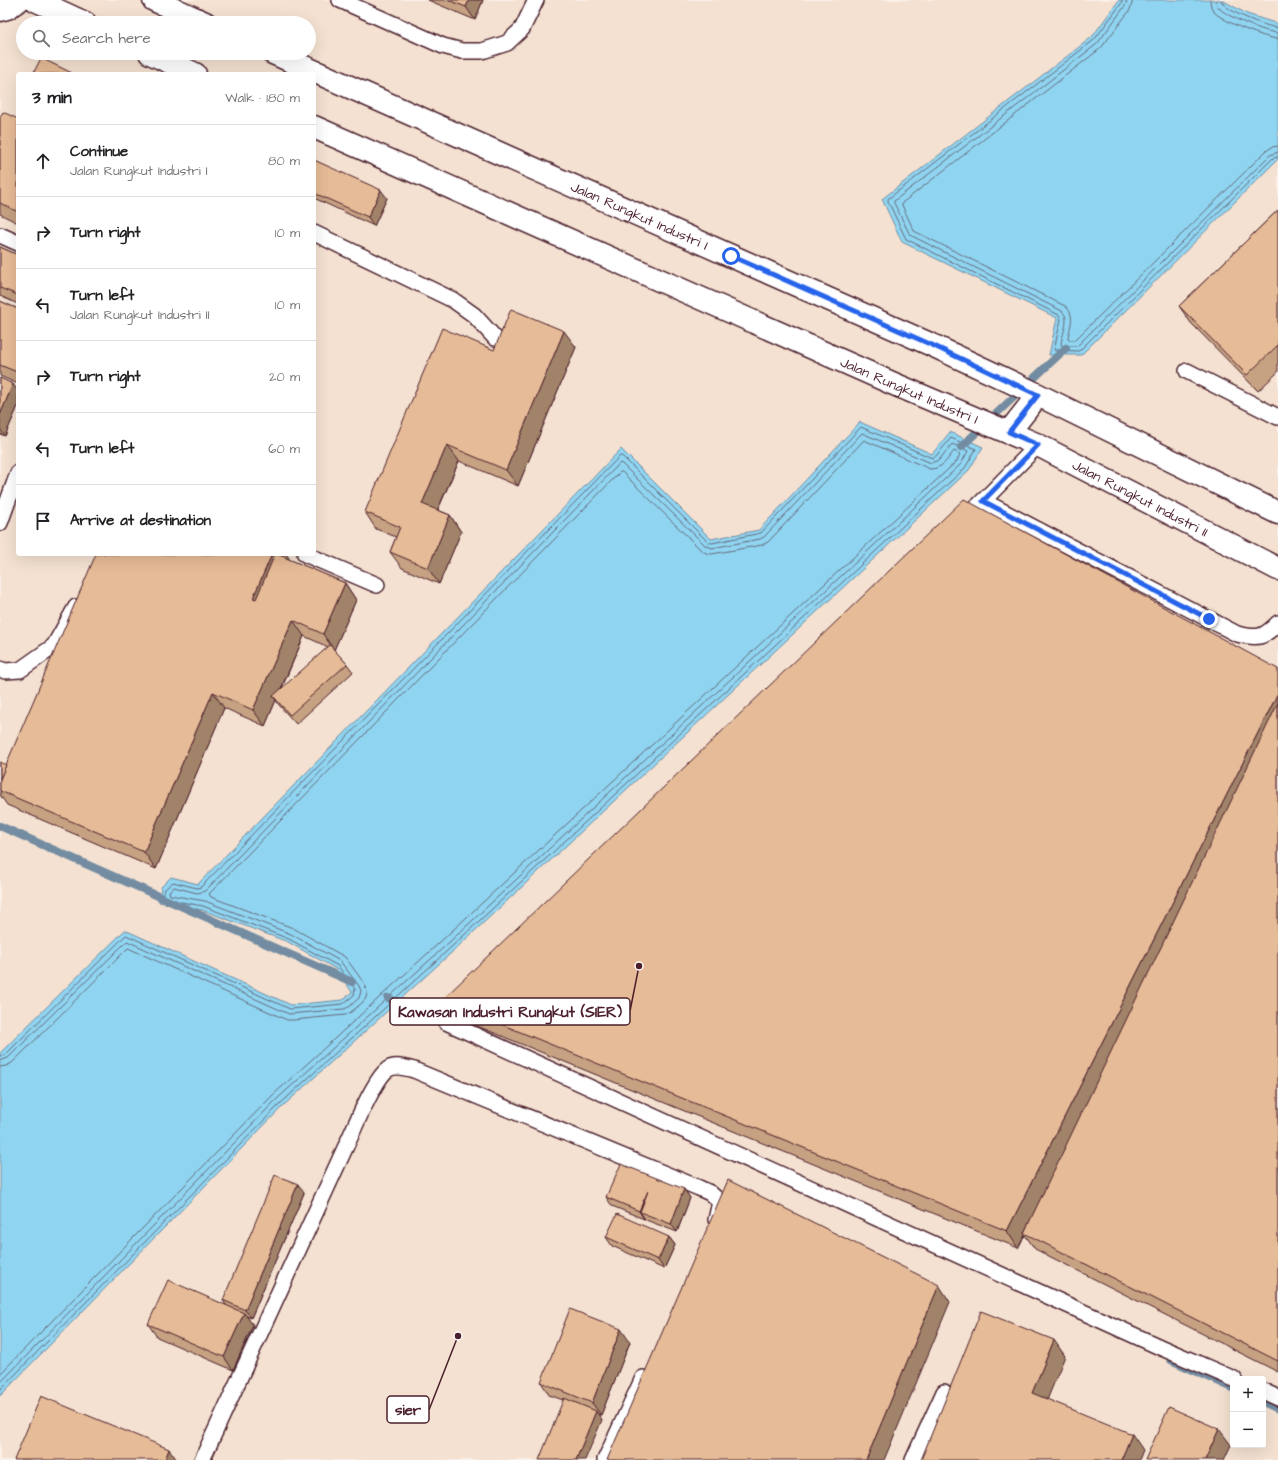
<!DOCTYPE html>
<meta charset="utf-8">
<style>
:root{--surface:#fff;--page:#f2f2f2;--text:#202124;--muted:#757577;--line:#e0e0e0}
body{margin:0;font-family:"Architects Daughter",sans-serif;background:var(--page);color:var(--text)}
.controls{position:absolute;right:12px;bottom:12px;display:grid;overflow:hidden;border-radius:4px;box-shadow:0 4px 16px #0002}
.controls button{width:36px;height:36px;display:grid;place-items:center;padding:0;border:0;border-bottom:1px solid var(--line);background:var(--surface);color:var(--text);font:20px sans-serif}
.stop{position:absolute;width:12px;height:12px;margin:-9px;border:3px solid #2563eb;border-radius:50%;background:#fff}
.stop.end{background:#2563eb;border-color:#fff;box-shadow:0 1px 4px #0008}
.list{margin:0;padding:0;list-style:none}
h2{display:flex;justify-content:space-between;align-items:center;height:52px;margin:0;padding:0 16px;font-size:17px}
h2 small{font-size:13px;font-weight:400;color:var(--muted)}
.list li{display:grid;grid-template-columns:26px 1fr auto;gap:12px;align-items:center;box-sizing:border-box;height:72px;padding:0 16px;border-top:1px solid var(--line)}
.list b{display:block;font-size:15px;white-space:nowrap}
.list p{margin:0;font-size:13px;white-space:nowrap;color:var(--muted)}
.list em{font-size:13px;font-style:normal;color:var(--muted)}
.icon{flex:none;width:22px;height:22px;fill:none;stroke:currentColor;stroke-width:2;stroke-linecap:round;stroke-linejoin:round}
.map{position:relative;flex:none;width:1278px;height:1460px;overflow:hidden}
.search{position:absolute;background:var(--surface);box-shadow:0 4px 16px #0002;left:16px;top:16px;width:300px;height:44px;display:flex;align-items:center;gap:10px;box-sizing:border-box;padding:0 14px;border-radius:22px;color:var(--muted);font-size:15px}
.panel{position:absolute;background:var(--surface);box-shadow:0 4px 16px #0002;left:16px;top:72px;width:300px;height:484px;border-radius:4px}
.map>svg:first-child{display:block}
.built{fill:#f4e1d1;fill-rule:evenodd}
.water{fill:#8fd5f1;stroke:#738ca2}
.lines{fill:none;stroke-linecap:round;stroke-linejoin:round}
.shore{stroke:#66687a;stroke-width:1}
.stream{stroke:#738ca2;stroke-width:8}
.service-casing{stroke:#4a1f2b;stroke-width:18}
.minor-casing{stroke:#4a1f2b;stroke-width:25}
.service{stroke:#fff;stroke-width:15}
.minor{stroke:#fff;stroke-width:22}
.wall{fill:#c6a182;stroke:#4a1f2b;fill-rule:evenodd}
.shaded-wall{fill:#a1836a;stroke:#4a1f2b}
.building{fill:#e6bb97;stroke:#4a1f2b}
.route{stroke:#2563eb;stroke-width:5}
.labels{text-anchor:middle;stroke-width:3.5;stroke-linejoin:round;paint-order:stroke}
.street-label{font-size:14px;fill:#4a1f2b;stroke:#fff}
.leader{fill:none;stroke:#4a1f2b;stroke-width:1.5}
.callout-dot{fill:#4a1f2b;stroke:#fff;stroke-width:1.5}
.callout{fill:#fff;stroke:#4a1f2b;stroke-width:1.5}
.callout-label{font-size:15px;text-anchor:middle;font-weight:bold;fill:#4a1f2b}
</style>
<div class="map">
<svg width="1278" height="1460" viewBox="0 0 1278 1460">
<rect width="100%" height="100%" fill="#faf1ea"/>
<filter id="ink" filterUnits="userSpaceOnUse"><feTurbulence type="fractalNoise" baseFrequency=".025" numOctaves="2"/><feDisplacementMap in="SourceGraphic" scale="8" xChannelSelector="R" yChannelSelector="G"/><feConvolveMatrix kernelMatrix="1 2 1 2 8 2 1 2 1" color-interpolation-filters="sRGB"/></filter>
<g filter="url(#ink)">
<path class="built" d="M0 0H1278V1460H0ZM23 23H309V53H23ZM18 74H314V554H18ZM1233 1379H1263V1445H1233Z"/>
<g class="water">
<polygon points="1119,0 1222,0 1247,14 1278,24 1278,159 1081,355 1049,355 1057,318 902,242 882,199 1092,37"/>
<polygon points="860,422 932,454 950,432 983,447 969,470 450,954 283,1106 0,1396 0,1053 125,930 291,1005 343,1000 352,992 336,969 288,942 202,910 159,902 161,887 171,877 198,884 621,449 711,539 759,530"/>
</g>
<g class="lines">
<g class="shore">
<polyline points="1122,0 1121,4 1094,40 888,199 888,201 906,239 1059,315 1061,319 1054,350 1079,351 1273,158 1278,157"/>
<path d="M1127 0 1125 6 1097 44 894 201V203L910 235 1062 311C1071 319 1062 334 1061 344L1062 346H1077L1270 155 1278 152"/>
<path d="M1133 0 1130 10 1101 48 902 203V205L914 231 1065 306C1076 315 1070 326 1068 338L1070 340H1075L1266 151 1272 147 1278 146"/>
<path d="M1210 0C1210 4 1211 8 1214 12 1224 22 1264 38 1278 39"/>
<path d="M1216 0C1216 3 1217 6 1220 9 1230 18 1264 32 1278 33"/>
<path d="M1221 0C1223 11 1267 27 1278 28"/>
<polyline points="0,1056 5,1055 126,935 290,1009 343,1004 354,995 355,989 338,966 289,939 203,906 165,899 163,897 165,889 173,882 197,888 201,887 620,456 622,456 708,542 712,543 761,533 861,427 932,458 936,456 951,438 976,449 965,468 447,951 281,1103 0,1390"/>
<polyline points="0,1061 8,1058 127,941 289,1014 344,1009 349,1007 359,998 361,991 359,986 340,961 291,934 205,901 170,895 169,891 174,887 197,893 205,891 620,463 622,464 705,545 712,548 760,539 764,537 862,433 931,463 939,460 952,444 968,451 961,464 443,948 277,1099 0,1383"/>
<path d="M0 1067 6 1066 12 1063 128 948 287 1020H293L345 1015 351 1012 362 1003 366 998 367 992 364 983 345 957 293 928 211 897 209 894 620 472H622L701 550 706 553 712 554 762 545 768 542 864 440 930 469C942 469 947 460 954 451L960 454 957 461 439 943 273 1095 0 1374"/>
</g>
<g class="stream">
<polyline points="961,447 1066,348"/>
<polyline points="0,826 352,982"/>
<polyline points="388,998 447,1025"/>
<polyline points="1171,1360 1233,1388"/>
<polyline points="1263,1402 1278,1409"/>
</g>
<defs>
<g id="service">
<polyline points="340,0 443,46 462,51 482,51 507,43 522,29 536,0"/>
<polyline points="314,233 453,300 474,315 495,338"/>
<polyline points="0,235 18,243"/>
<polyline points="1187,371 1278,417"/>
<path d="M1038 445 983 501 1237 634C1258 639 1263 638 1278 623"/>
<polyline points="962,521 983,501"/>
<polyline points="0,523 18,473"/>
<polyline points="305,554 377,585"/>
<polyline points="0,669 5,671 20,670 54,646 76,607"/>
<polyline points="463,995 446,1012 444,1015 446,1022 1162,1348 1234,1379"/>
<polyline points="1263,1391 1278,1398"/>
<path d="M202 1460 351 1135C357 1121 376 1078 387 1070 394 1064 407 1068 414 1070L699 1188 710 1193 720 1202 716 1220"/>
<polyline points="605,1460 643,1378"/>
<polyline points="913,1460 944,1392"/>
</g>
<g id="minor">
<polyline points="35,0 85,23"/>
<polyline points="154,0 205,23"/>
<polyline points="0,10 7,8 19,0"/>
<polyline points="150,53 195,74"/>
<path id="s1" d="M273 53 932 345 1028 390 1278 513"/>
<path id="s2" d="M314 127 894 384 1038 445 1278 569"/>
<polyline points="1009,432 1038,395"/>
</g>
</defs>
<use href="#service" class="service-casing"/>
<use href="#minor" class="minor-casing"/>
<use href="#service" class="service"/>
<use href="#minor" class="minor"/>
</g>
<g class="wall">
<polygon points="428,0 483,0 475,20"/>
<polygon points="0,117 18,119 18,223 0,214"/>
<polygon points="314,160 387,198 374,226 314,198"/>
<polygon points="1278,210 1278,372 1258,391 1191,323 1179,306"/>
<polygon points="0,247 18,255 18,304 0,296"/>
<polygon points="0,301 18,309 18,384 0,376"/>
<polygon points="576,347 518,486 459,461 438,510 450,515 461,532 439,584 402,568 390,552 396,537 376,529 365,512 494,350"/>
<polygon points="0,378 18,391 18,406 5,436 0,434"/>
<path d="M289 558 288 559 345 583 356 600 334 650 347 664 353 672 296 724 279 705 276 700 265 726 224 708 156 869 7 805 0 795V762L6 765ZM304 636 328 647 281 690Z"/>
<polygon points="1278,669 1278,1372 1035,1249 1025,1235 1018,1248 453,1016 442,1000"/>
<polygon points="684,1189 690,1198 677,1232 646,1220 645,1219 644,1219 612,1206 606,1197"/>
<polygon points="304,1193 251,1318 246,1316 253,1325 233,1370 157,1337 148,1324 226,1305 223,1300"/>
<polygon points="606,1237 669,1237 675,1245 664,1269 612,1246"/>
<polygon points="630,1342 601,1415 598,1414 602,1420 563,1400 549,1395 541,1382"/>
</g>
<g class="shaded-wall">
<polygon points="469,0 483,0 475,20 466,7"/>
<polygon points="381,190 387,198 374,226 368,217"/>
<polygon points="564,331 576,347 518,486 506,470"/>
<polygon points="13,384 18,391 18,406 5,436 0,429 0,415"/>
<polygon points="447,445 459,461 433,520 422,504"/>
<polygon points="450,515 461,532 439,584 428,568"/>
<polygon points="272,554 286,554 289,558 265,614 253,598"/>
<polygon points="345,583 356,600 334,650 323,634"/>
<polygon points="293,620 304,636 276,700 273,696 276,700 265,726 253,710"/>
<polygon points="213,692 224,708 156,869 144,852"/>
<polygon points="1278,693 1278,732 1024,1233 1025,1235 1018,1248 1007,1231"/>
<polygon points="298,1184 304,1193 251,1318 245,1310"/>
<polygon points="684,1189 690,1198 677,1232 671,1224"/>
<polygon points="648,1191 640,1212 645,1219 644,1219 639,1211"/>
<polygon points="669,1237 675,1245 664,1269 658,1260"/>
<polygon points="939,1285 950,1302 884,1460 866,1460"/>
<polygon points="244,1313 253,1325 233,1370 224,1357"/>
<polygon points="621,1329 630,1342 601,1415 592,1403"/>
<polygon points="1054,1340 1065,1356 1043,1410 1032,1393"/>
<polygon points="596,1411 602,1420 585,1460 576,1460"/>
<polygon points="1219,1429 1231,1445 1224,1460 1205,1460"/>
<polygon points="1132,1434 1143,1450 1139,1460 1121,1460"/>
<polygon points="169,1449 177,1460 165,1460"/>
</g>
<g class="building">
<polygon points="448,0 469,0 466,7"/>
<polygon points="41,58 74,74 33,74"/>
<polygon points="3,112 18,119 18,212 0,203 0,117"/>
<polygon points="314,160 381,190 368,217 314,193"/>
<polygon points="1278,210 1278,345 1247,375 1179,306"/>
<polygon points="0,247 18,255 18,295 0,288"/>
<polygon points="0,301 18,309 18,370 17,372 0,365"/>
<polygon points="511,309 564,331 506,470 447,445 422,504 450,515 428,568 390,552 400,527 365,512 442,328 494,350"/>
<polygon points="0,378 13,384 0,415"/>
<polygon points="964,499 1278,669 1278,693 1007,1231 442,1000"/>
<polygon points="96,554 272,554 253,598 256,599 275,554 277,554 345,583 323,634 293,620 253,710 213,692 144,852 0,791 0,779"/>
<polygon points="330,645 347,664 290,715 273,696"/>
<polygon points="1278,703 1278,1361 1024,1233"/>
<polygon points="0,762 6,765 0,779"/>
<polygon points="621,1164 684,1189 671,1224 640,1212 648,1191 639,1211 606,1197"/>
<polygon points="275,1175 298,1184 245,1310 223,1300"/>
<polygon points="728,1180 939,1285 866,1460 607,1460"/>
<polygon points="617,1214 669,1237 658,1260 606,1237"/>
<polygon points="168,1280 244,1313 224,1357 148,1324"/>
<polygon points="570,1309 621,1329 592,1403 541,1382"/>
<polygon points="981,1311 1054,1340 1032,1393 1132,1434 1121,1460 921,1460"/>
<polygon points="41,1396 169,1449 165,1460 14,1460"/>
<polygon points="564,1398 596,1411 576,1460 539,1460"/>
<polygon points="1169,1407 1219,1429 1205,1460 1145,1460"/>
</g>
</g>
<g class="lines" filter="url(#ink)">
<polyline class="route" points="731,256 932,345 1038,395 1009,432 1038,445 983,501 1209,619"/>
</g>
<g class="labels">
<g class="street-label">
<text dy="5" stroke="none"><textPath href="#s1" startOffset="401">Jalan Rungkut Industri I</textPath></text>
<text dy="5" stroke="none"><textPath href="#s2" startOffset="651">Jalan Rungkut Industri I</textPath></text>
<text dy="5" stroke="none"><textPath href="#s2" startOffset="906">Jalan Rungkut Industri II</textPath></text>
</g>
</g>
<path class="leader" d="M639 966L630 1011M458 1336L429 1410"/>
<g class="callout-dot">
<circle cx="639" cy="966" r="4"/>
<circle cx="458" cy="1336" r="4"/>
</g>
<g class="callout">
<rect x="390" y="998" width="240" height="27" rx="4"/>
<rect x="387" y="1396" width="42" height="27" rx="4"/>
</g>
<g class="callout-label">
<text x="510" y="1017">Kawasan Industri Rungkut (SIER)</text>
<text x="408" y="1415">sier</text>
</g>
</svg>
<div class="controls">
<button>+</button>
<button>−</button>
</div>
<div class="stop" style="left:731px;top:256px"></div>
<div class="stop end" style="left:1209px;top:619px"></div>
<div class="search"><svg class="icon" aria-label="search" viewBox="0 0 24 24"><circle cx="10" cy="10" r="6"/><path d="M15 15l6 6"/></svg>Search here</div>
<section class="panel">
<h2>3 min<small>Walk · 180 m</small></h2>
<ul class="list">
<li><svg class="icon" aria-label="ahead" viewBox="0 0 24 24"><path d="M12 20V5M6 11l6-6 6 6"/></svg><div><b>Continue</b><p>Jalan Rungkut Industri I</p></div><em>80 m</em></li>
<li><svg class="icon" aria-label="right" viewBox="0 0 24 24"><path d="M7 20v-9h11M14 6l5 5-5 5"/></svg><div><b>Turn right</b></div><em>10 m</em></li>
<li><svg class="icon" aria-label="left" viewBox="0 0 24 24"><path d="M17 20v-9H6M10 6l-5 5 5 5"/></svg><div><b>Turn left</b><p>Jalan Rungkut Industri II</p></div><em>10 m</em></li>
<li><svg class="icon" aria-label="right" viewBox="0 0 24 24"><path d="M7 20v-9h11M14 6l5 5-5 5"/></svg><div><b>Turn right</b></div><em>20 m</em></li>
<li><svg class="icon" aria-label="left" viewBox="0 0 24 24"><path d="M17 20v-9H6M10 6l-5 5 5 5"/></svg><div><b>Turn left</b></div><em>60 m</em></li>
<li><svg class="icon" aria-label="arrive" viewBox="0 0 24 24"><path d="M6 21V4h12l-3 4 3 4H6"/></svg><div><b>Arrive at destination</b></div></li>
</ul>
</section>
</div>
